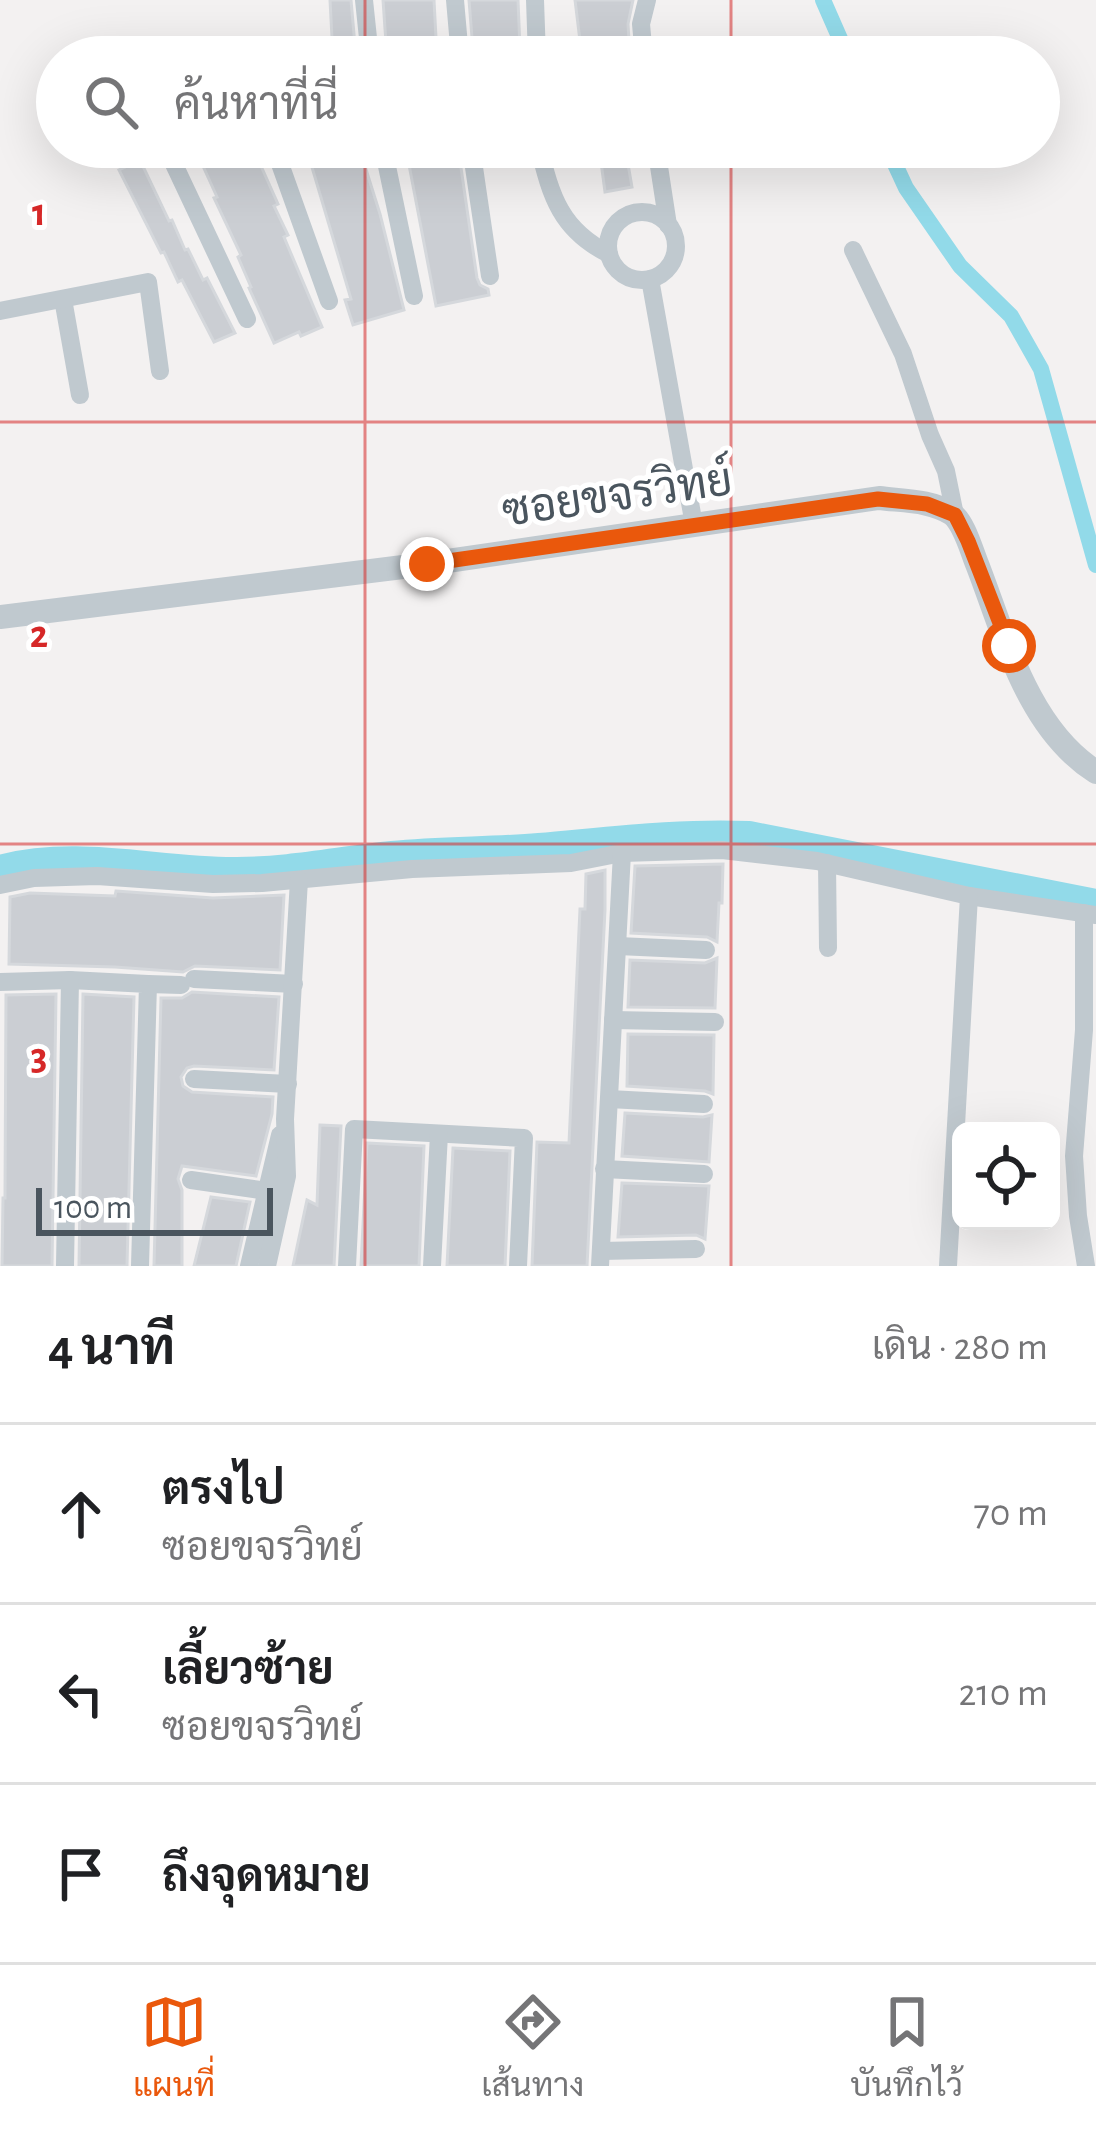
<!DOCTYPE html>
<html lang="th">
<meta charset="utf-8">
<style>
:root{--surface:#fff;--page:#f6f6f6;--text:#202124;--muted:#757577;--line:#e0e0e0;--accent:#ea580c}
body{margin:0;font-family:"Alegreya Sans",Sarabun,sans-serif;background:var(--page);color:var(--text)}
.controls{position:absolute;right:36px;bottom:36px;display:grid;overflow:hidden;border-radius:18px;box-shadow:0 12px 48px #0002}
.controls button{width:108px;height:108px;display:grid;place-items:center;padding:0;border:0;border-bottom:3px solid var(--line);background:var(--surface);color:var(--text);font:60px sans-serif}
.scale{position:absolute;left:36px;bottom:30px;width:237px;box-sizing:border-box;padding-left:12px;border:6px solid #4a555e;border-top:0;font-size:33px;line-height:42px;white-space:nowrap;color:#4a555e;-webkit-text-stroke:9px #fff;paint-order:stroke}
.stop{position:absolute;width:36px;height:36px;margin:-27px;border:9px solid #ea580c;border-radius:50%;background:#fff}
.stop.end{background:#ea580c;border-color:#fff;box-shadow:0 3px 12px #0008}
.list{margin:0;padding:0;list-style:none}
h2{display:flex;justify-content:space-between;align-items:center;height:156px;margin:0;padding:0 48px;font-size:51px}
h2 small{font-size:39px;font-weight:400;color:var(--muted)}
.list li{display:grid;grid-template-columns:78px 1fr auto;gap:36px;align-items:center;box-sizing:border-box;height:180px;padding:0 48px;border-top:3px solid var(--line)}
.list b{display:block;font-size:45px;white-space:nowrap}
.list p{margin:0;font-size:39px;white-space:nowrap;color:var(--muted)}
.list em{font-size:39px;font-style:normal;color:var(--muted)}
.icon{flex:none;width:66px;height:66px;fill:none;stroke:currentColor;stroke-width:2;stroke-linecap:round;stroke-linejoin:round}
.map{position:relative;flex:none;width:1096px;height:1266px;overflow:hidden}
.search{position:absolute;background:var(--surface);box-shadow:0 12px 48px #0002;left:36px;right:36px;top:36px;height:132px;display:flex;align-items:center;gap:30px;box-sizing:border-box;padding:0 42px;border-radius:66px;color:var(--muted);font-size:45px}
.sheet{height:696px;background:var(--surface)}
nav{display:flex;justify-content:space-around;align-items:center;box-sizing:border-box;height:168px;border-top:3px solid var(--line);background:var(--surface);font-size:33px;color:var(--muted)}
nav a{display:grid;justify-items:center;gap:6px}
nav .on{color:var(--accent)}
.map>svg:first-child{display:block}
.lines{fill:none;stroke-linecap:round;stroke-linejoin:round}
.canal{stroke:#92dae9;stroke-width:16}
.river{stroke:#92dae9;stroke-width:30}
.building{fill:#cbced3;stroke:#d5d8dc;stroke-width:3}
.minor{stroke:#c0c9cf;stroke-width:18}
.tertiary{stroke:#c0c9cf;stroke-width:24}
.route{stroke:#ea580c;stroke-width:15}
.grid{fill:none;stroke:#d62828;stroke-width:3;stroke-opacity:0.55}
.labels{text-anchor:middle;stroke-width:10;stroke-linejoin:round;paint-order:stroke}
.street-label{font-size:45px;fill:#4a555e;stroke:#fff}
.grid-label{font-size:39px;text-anchor:middle;font-weight:bold;fill:#d62828;stroke:#fff;stroke-width:10;stroke-linejoin:round;paint-order:stroke}
</style>
<div class="map">
<svg width="1096" height="1266" viewBox="0 0 1096 1266">
<rect width="100%" height="100%" fill="#f3f1f1"/>
<g class="lines">
<g class="canal">
<polyline points="823,0 848,57"/>
<polyline points="887,147 906,188 960,266 1011,316 1041,369 1096,565"/>
</g>
<path class="river" d="M0 870C78 849 158 873 237 872 289 872 341 861 392 856 441 851 490 852 539 848 609 842 679 833 749 836L1096 904"/>
</g>
<g class="building">
<polygon points="330,0 351,0 356,57 333,57"/>
<polygon points="383,0 434,0 437,57 387,57"/>
<polygon points="469,0 518,0 520,49 473,50"/>
<polygon points="575,0 633,0 628,24 630,57 582,57"/>
<polygon points="306,147 359,147 380,214 404,310 353,325 345,300 351,299"/>
<polygon points="414,147 458,147 477,278 480,285 488,289 489,295 436,306 406,149"/>
<polygon points="599,147 625,147 632,187 605,192"/>
<polygon points="253,148 278,204 274,206 288,235 284,237 322,327 301,336 299,332 274,343 249,288 251,287 238,257 241,255 214,198 217,197 203,166 226,161"/>
<polygon points="140,160 169,221 172,220 185,250 188,249 203,280 207,278 235,333 214,342 182,280 178,282 164,252 161,253 119,170"/>
<polygon points="723,864 722,903 719,903 717,942 707,937 631,933 635,866"/>
<polygon points="605,870 605,910 587,1266 532,1266 537,1142 569,1143 580,909 585,909 586,874"/>
<polygon points="116,891 213,898 284,895 280,970 195,966 183,972 115,967 9,964 10,897 30,893 115,896"/>
<polygon points="717,958 715,1008 628,1007 630,960 705,963"/>
<polygon points="192,992 279,997 274,1070 194,1066 187,1068 181,1077 183,1086 192,1092 273,1097 272,1114 256,1176 182,1166 178,1179 182,1190 182,1266 154,1266 161,998 182,998"/>
<polygon points="56,994 52,1266 2,1266 3,1198 5,1198 6,995"/>
<polygon points="83,994 134,997 127,1266 79,1266"/>
<polygon points="628,1034 714,1035 713,1094 705,1091 627,1086"/>
<polygon points="625,1113 703,1117 712,1115 709,1162 622,1156"/>
<polygon points="320,1125 341,1126 334,1266 293,1266 307,1200 317,1205"/>
<polygon points="367,1143 424,1146 419,1266 361,1266"/>
<polygon points="453,1148 510,1151 505,1266 447,1266"/>
<polygon points="622,1183 709,1186 705,1239 696,1235 618,1237"/>
<polygon points="211,1197 250,1202 236,1266 194,1266"/>
</g>
<g class="lines">
<g class="minor">
<polyline points="364,0 370,57"/>
<polyline points="455,0 460,57"/>
<polyline points="535,0 537,57"/>
<polyline points="644,57 641,24 647,0"/>
<polyline points="223,147 172,160 247,319"/>
<polyline points="274,147 329,301"/>
<polyline points="383,147 414,296"/>
<polyline points="471,147 490,276"/>
<path d="M539 147C551 197 561 230 609 254"/>
<polyline points="656,147 668,225"/>
<circle cx="642" cy="246" r="34"/>
<polyline points="853,250 903,354 930,435 946,471 955,515"/>
<polyline points="650,279 694,525"/>
<polyline points="63,299 80,395"/>
<polyline points="0,311 148,282 160,371"/>
<polyline points="827,863 828,948"/>
<polyline points="0,885 34,878 97,876 213,884 262,883 412,869 571,863 622,853 722,850 817,861 969,896 1096,915"/>
<polyline points="1084,913 1084,1030 1074,1156 1078,1216 1086,1266"/>
<polyline points="618,946 706,950"/>
<polyline points="194,979 294,984"/>
<polyline points="0,982 70,980 148,984 140,1266"/>
<polyline points="148,984 181,985"/>
<polyline points="613,1020 715,1022"/>
<polyline points="194,1079 288,1084"/>
<polyline points="609,1099 704,1104"/>
<polyline points="604,1169 704,1174"/>
<polyline points="191,1180 267,1191"/>
<polyline points="601,1251 696,1249"/>
<polyline points="65,1266 70,980"/>
<polyline points="249,1266 280,1135"/>
<polyline points="267,1266 287,1176 285,1119 299,880"/>
<polyline points="347,1266 354,1129 524,1138 518,1266"/>
<polyline points="432,1266 439,1134"/>
<polyline points="600,1266 622,853"/>
<polyline points="948,1266 969,896"/>
</g>
<path class="tertiary" d="M0 617 427 564 879 498C902 501 932 500 952 514 964 523 971 549 977 564 1005 636 1027 728 1096 772"/>
</g>
<g class="lines">
<polyline class="route" points="427,564 878,499 927,504 955,515 968,541 1009,646"/>
</g>
<path class="grid" d="M365 0V57M731 0V57M365 147V1266M731 147V1266M0 422H1096M0 844H1096"/>
<g class="labels">
<g class="street-label">
<text transform="translate(617 494) rotate(-8)" y="16">ซอยขจรวิทย์</text>
</g>
</g>
<g class="grid-label">
<text x="39" y="225">1</text>
<text x="39" y="647">2</text>
<text x="39" y="1069">3</text>
</g>
</svg>
<div class="controls">
<button><svg class="icon" aria-label="locate" viewBox="0 0 24 24"><circle cx="12" cy="12" r="6"/><path d="M12 2v4M12 18v4M2 12h4M18 12h4"/></svg></button>
</div>
<div class="scale">100 m</div>
<div class="stop" style="left:1009px;top:646px"></div>
<div class="stop end" style="left:427px;top:564px"></div>
<div class="search"><svg class="icon" aria-label="search" viewBox="0 0 24 24"><circle cx="10" cy="10" r="6"/><path d="M15 15l6 6"/></svg>ค้นหาที่นี่</div>
</div>
<section class="sheet">
<h2>4 นาที<small>เดิน · 280 m</small></h2>
<ul class="list">
<li><svg class="icon" aria-label="ahead" viewBox="0 0 24 24"><path d="M12 20V5M6 11l6-6 6 6"/></svg><div><b>ตรงไป</b><p>ซอยขจรวิทย์</p></div><em>70 m</em></li>
<li><svg class="icon" aria-label="left" viewBox="0 0 24 24"><path d="M17 20v-9H6M10 6l-5 5 5 5"/></svg><div><b>เลี้ยวซ้าย</b><p>ซอยขจรวิทย์</p></div><em>210 m</em></li>
<li><svg class="icon" aria-label="arrive" viewBox="0 0 24 24"><path d="M6 21V4h12l-3 4 3 4H6"/></svg><div><b>ถึงจุดหมาย</b></div></li>
</ul>
</section>
<nav>
<a class="on"><svg class="icon" aria-label="map" viewBox="0 0 24 24"><path d="M3 6l6-2 6 2 6-2v14l-6 2-6-2-6 2zM9 4v14M15 6v14"/></svg>แผนที่</a>
<a><svg class="icon" aria-label="directions" viewBox="0 0 24 24"><path d="M12 3l9 9-9 9-9-9zM9 14v-3h6M13 9l2 2-2 2"/></svg>เส้นทาง</a>
<a><svg class="icon" aria-label="saved" viewBox="0 0 24 24"><path d="M7 4h10v16l-5-4-5 4z"/></svg>บันทึกไว้</a>
</nav>
